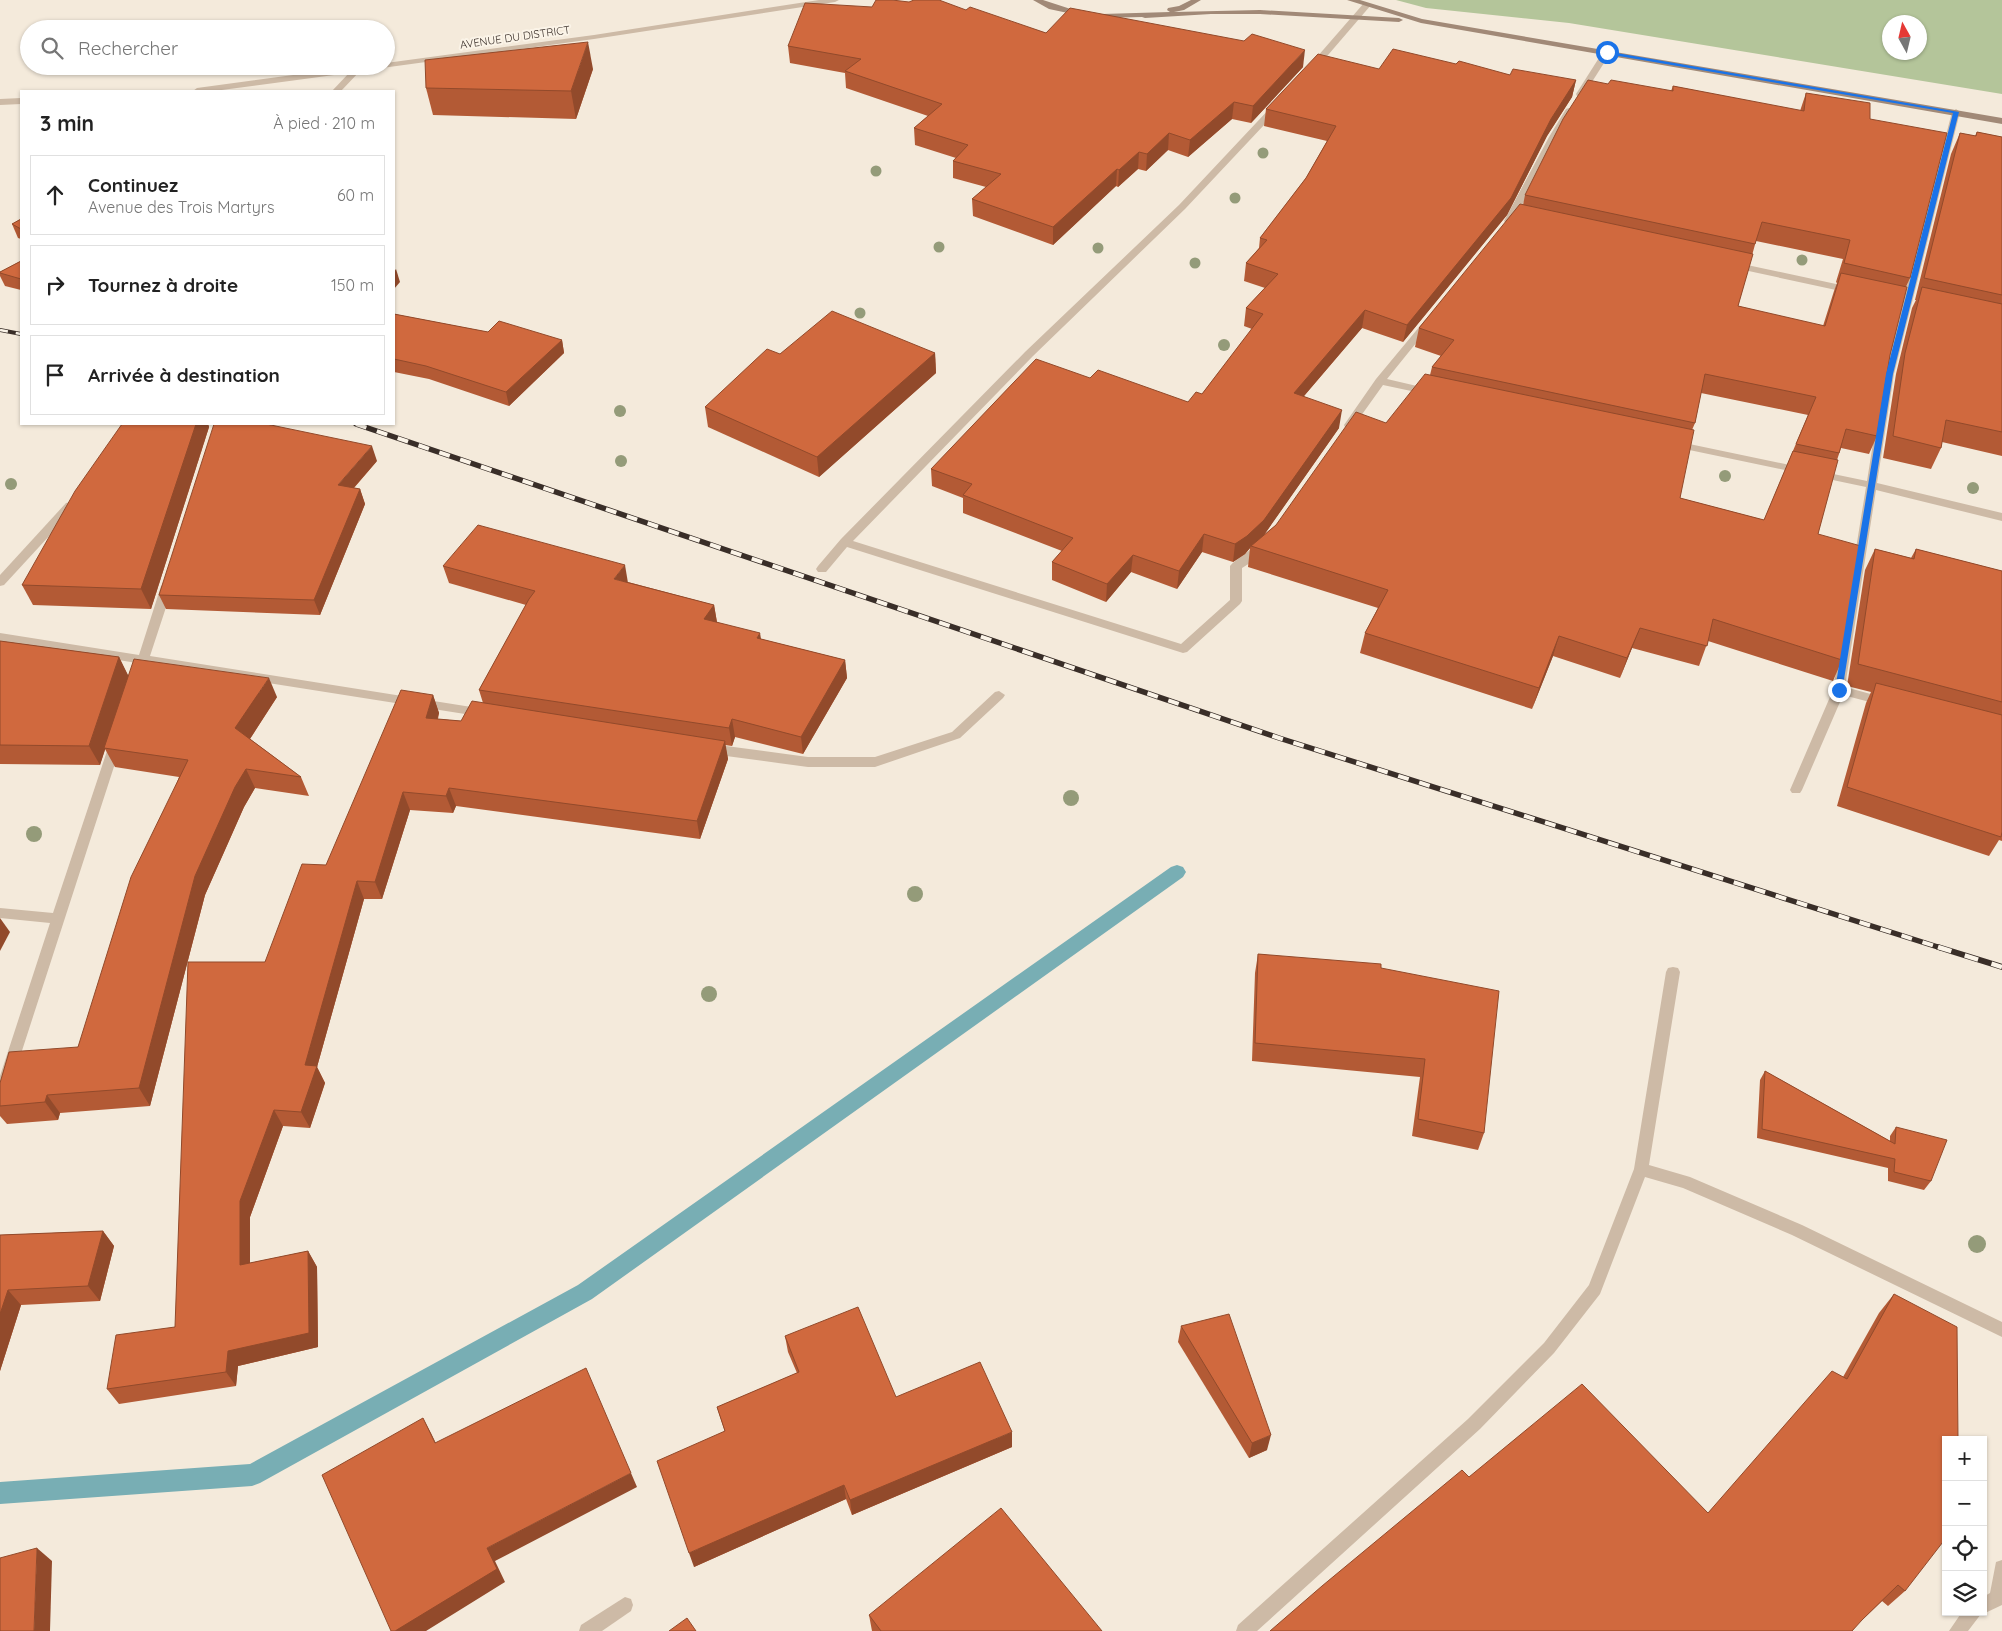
<!DOCTYPE html>
<html lang="fr">
<meta charset="utf-8">
<style>
:root{--surface:#fff;--page:#f2f2f2;--text:#222;--muted:#767676;--line:#e0e0e0}
body{margin:0;font-family:Quicksand,sans-serif;background:var(--page);color:var(--text)}
.controls{position:absolute;right:15px;bottom:15px;display:grid;overflow:hidden;border-radius:0px;box-shadow:0 1px 4px #0004}
.controls button{width:45px;height:45px;display:grid;place-items:center;padding:0;border:0;border-bottom:1px solid var(--line);background:var(--surface);color:var(--text);font:25px sans-serif}
.compass{position:absolute;left:1882px;top:15px;width:45px;height:45px;border-radius:50%;background:var(--surface);box-shadow:0 1px 4px #0004;rotate:352deg}
.stop{position:absolute;width:15px;height:15px;margin:-11px;border:4px solid #1a73e8;border-radius:50%;background:#fff}
.stop.end{background:#1a73e8;border-color:#fff;box-shadow:0 1px 5px #0008}
.list{margin:0;padding:0;list-style:none}
h2{display:flex;justify-content:space-between;align-items:center;height:65px;margin:0;padding:0 20px;font-size:21px}
h2 small{font-size:16px;font-weight:400;color:var(--muted)}
.list li{display:grid;grid-template-columns:32px 1fr auto;gap:15px;align-items:center;box-sizing:border-box;height:80px;margin:0 10px 10px;padding:0 10px;border:1px solid var(--line);border-radius:0px}
.list b{display:block;font-size:19px;white-space:nowrap}
.list p{margin:0;font-size:16px;white-space:nowrap;color:var(--muted)}
.list em{font-size:16px;font-style:normal;color:var(--muted)}
.icon{flex:none;width:28px;height:28px;fill:none;stroke:currentColor;stroke-width:2;stroke-linecap:round;stroke-linejoin:round}
.map{position:relative;flex:none;width:2002px;height:1631px;overflow:hidden}
.search{position:absolute;background:var(--surface);box-shadow:0 1px 4px #0004;left:20px;top:20px;width:375px;height:55px;display:flex;align-items:center;gap:12px;box-sizing:border-box;padding:0 18px;border-radius:28px;color:var(--muted);font-size:19px}
.panel{position:absolute;background:var(--surface);box-shadow:0 1px 4px #0004;left:20px;top:90px;width:375px;height:335px;border-radius:0px}
.map>svg:first-child{display:block}
.green{fill:#b4c59a;fill-rule:evenodd}
.lines{fill:none;stroke-linecap:round;stroke-linejoin:round}
.stream{fill:#78aeb4;fill-rule:evenodd}
.street{fill:#cdbaa6;fill-rule:evenodd}
.secondary{fill:#a18977;fill-rule:evenodd}
.rail-far2-casing{stroke:#392e28;stroke-width:4}
.rail-far1-casing{stroke:#392e28;stroke-width:5.5}
.rail-casing{stroke:#392e28;stroke-width:6}
.rail-far2{stroke:#fbf4e8;stroke-width:2.5;stroke-dasharray:8;stroke-linecap:butt}
.rail-far1{stroke:#fbf4e8;stroke-width:4;stroke-dasharray:11;stroke-linecap:butt}
.rail{stroke:#fbf4e8;stroke-width:4.5;stroke-dasharray:14;stroke-linecap:butt}
.tree{fill:#949b79}
.wall{fill:#b35a35;fill-rule:evenodd}
.shaded-wall{fill:#924a2b}
.building{fill:#d0693e;stroke:#924a2b}
.route{fill:#1a73e8}
.labels{text-anchor:middle;stroke-width:4;stroke-linejoin:round;paint-order:stroke}
.far-street-label{font-size:11px;fill:#392e28;stroke:#fbf4e8}
</style>
<div class="map">
<svg width="2002" height="1631" viewBox="0 0 2002 1631">
<rect width="100%" height="100%" fill="#f4eadb"/>
<path class="green" d="M1396 0H2002V94L1569 23 1426 8ZM1890 22H1920V52H1890Z"/>
<g class="lines">
<polygon class="stream" points="1177,865 1183,867 1186,872 1183,877 592,1299 260,1483 252,1486 0,1504 0,1482 250,1464 578,1285 1171,867"/>
<g class="street">
<polygon points="819,0 839,0 835,2 594,39 360,71 341,91 332,91 349,73 214,91 193,91 197,88 360,66 386,66 386,63 594,35"/>
<polygon points="1364,3 1371,5 1316,69 1310,69 1310,65"/>
<polygon points="1604,50 1611,52 1583,96 1577,96 1576,94"/>
<polygon points="21,98 21,104 0,105 0,99"/>
<path d="M1276 104 1280 107 1279 109 1185 209 1033 356 853 541 1181 644 1230 600V566C1236 559 1249 552 1257 544H1265L1267 547C1260 556 1252 562 1242 568V601L1240 604 1187 652 1183 653 847 547 826 572H818L816 569 818 566 841 539 1025 352 1179 205 1273 105Z"/>
<polygon points="1569,108 1573,111 1557,137 1514,221 1509,224 1506,223 1504,221 1549,137 1566,109"/>
<polygon points="1956,109 1960,112 1894,374 1877,483 2002,513 2002,521 1876,490 1845,687 1889,699 1891,702 1885,706 1843,695 1802,790 1800,793 1792,793 1790,790 1833,690 1866,487 1675,447 1670,444 1675,441 1867,481 1884,374 1952,112"/>
<polygon points="1733,262 1850,287 1855,290 1850,293 1730,267 1728,265"/>
<polygon points="1428,319 1433,322 1387,379 1434,390 1434,394 1430,395 1383,385 1353,427 1345,427 1344,425 1376,379 1425,320"/>
<polygon points="70,502 75,506 74,509 4,585 0,586 0,575 66,503"/>
<polygon points="167,582 173,586 150,656 484,709 490,713 484,717 148,664 142,668 138,667 137,663 0,641 0,633 139,655 161,586"/>
<polygon points="999,691 1005,695 1003,698 960,738 875,767 808,767 711,754 705,749 711,744 808,757 875,757 952,732 995,692"/>
<polygon points="115,741 121,745 7,1097 5,1101 0,1103 0,1076 50,923 0,918 0,908 53,913 109,745"/>
<polygon points="1673,967 1678,968 1680,972 1649,1165 1690,1177 1802,1225 2002,1322 2002,1337 1792,1235 1683,1188 1645,1177 1600,1294 1554,1353 1480,1429 1257,1631 1236,1631 1238,1625 1468,1419 1544,1343 1589,1285 1634,1169 1666,972 1668,968"/>
<polygon points="2002,1560 2002,1605 1983,1614 1981,1614 1968,1631 1949,1631 1962,1612 1983,1612 1983,1597 1990,1593 1996,1562"/>
<polygon points="625,1597 631,1599 633,1605 631,1611 602,1631 579,1631 581,1625"/>
</g>
<g class="secondary">
<polygon points="1033,0 1043,0 1086,14 1082,16 1049,9"/>
<polygon points="1191,0 1201,0 1184,10 1174,12 1260,10 1399,18 1403,20 1399,22 1260,14 1211,14 1145,18 1142,17 1102,18 1098,16 1102,14 1170,12 1167,10 1168,8 1179,6"/>
<polygon points="1347,0 1360,0 1422,19 2002,118 2002,124 1421,23"/>
</g>
<defs>
<polyline id="rail-far2" points="0,330 21,334"/>
<polyline id="rail-far1" points="356,424 1279,738 1941,948"/>
<polyline id="rail" points="1938,947 2002,967"/>
</defs>
<use href="#rail-far2" class="rail-far2-casing"/>
<use href="#rail-far1" class="rail-far1-casing"/>
<use href="#rail" class="rail-casing"/>
<use href="#rail-far2" class="rail-far2"/>
<use href="#rail-far1" class="rail-far1"/>
<use href="#rail" class="rail"/>
</g>
<g class="tree">
<circle cx="1263" cy="153" r="5.5"/>
<circle cx="876" cy="171" r="5.5"/>
<circle cx="1235" cy="198" r="5.5"/>
<circle cx="939" cy="247" r="5.5"/>
<circle cx="1098" cy="248" r="5.5"/>
<circle cx="1802" cy="260" r="5.5"/>
<circle cx="1195" cy="263" r="5.5"/>
<circle cx="860" cy="313" r="5.5"/>
<circle cx="1224" cy="345" r="6"/>
<circle cx="620" cy="411" r="6"/>
<circle cx="621" cy="461" r="6"/>
<circle cx="1725" cy="476" r="6"/>
<circle cx="11" cy="484" r="6"/>
<circle cx="1973" cy="488" r="6"/>
<circle cx="1071" cy="798" r="8"/>
<circle cx="34" cy="834" r="8"/>
<circle cx="915" cy="894" r="8"/>
<circle cx="709" cy="994" r="8"/>
<circle cx="1977" cy="1244" r="9"/>
</g>
<g class="wall">
<polygon points="872,7 966,10 1046,33 1303,67 1251,123 1232,119 1188,157 1168,150 1146,171 1138,169 1118,187 1116,186 1053,245 973,216 972,199 986,187 953,178 953,161 956,158 915,145 914,128 928,116 846,88 845,73 790,63 788,46"/>
<path d="M1456 64 1510 75 1576 80 1572 97 1547 136 1507 215 1403 342 1362 328 1304 396 1339 428 1263 536 1276 525 1386 423 1430 375 1432 367 1441 356 1415 347 1419 328 1523 205 1525 195 1608 84 1671 91 1673 86 1800 111 1806 93 1870 119 1910 278 1906 287 1890 355 1877 436 1869 454 1841 448 1837 460 1818 534 1842 660 1833 681 1708 641 1699 666 1632 648 1620 678 1553 656 1532 709 1360 653 1365 633 1378 608 1248 567 1250 548 1245 554 1233 562 1202 552 1177 589 1131 572 1106 602 1052 580V562L1062 551 963 513V498L932 486 931 469 1090 378 1188 402 1202 394 1252 329 1244 326 1246 308 1265 288 1244 281 1246 263 1259 248 1260 238 1306 178 1327 141 1264 126 1266 109 1379 69ZM1756 241 1843 259 1836 282 1837 283 1834 291 1823 326 1738 306ZM1701 393 1808 415 1764 520 1680 498 1692 430 1695 423Z"/>
<polygon points="593,69 576,119 433,115 426,88"/>
<polygon points="1977,132 2002,137 2002,456 1942,442 1941,448 1931,469 1883,458 1896,374 1912,308 1916,300 1915,300 1951,154 1960,133 1975,136"/>
<polygon points="21,219 21,239 18,238 12,224"/>
<polygon points="21,261 21,290 5,286 0,276 0,272"/>
<polygon points="394,314 488,332 562,340 564,353 509,406 429,379 394,372"/>
<polygon points="935,353 936,373 819,477 708,427 705,407 780,354"/>
<polygon points="122,424 208,424 209,427 151,609 33,605 22,585"/>
<polygon points="377,461 354,488 360,489 365,504 320,615 166,609 159,595"/>
<polygon points="1875,549 1911,558 1916,549 2002,571 2002,841 1999,840 1989,856 1837,806 1866,703 1871,692 1847,686 1865,570"/>
<polygon points="443,566 628,582 714,605 717,622 761,639 845,660 847,678 803,754 735,737 732,746 725,745 728,759 700,839 456,806 453,813 410,810 382,899 364,899 317,1067 325,1083 310,1128 283,1126 250,1217 250,1263 308,1251 317,1267 318,1347 238,1366 236,1386 119,1404 107,1389 175,1327 265,962 433,695 439,713 438,719 461,721 483,703 479,690 526,605 449,583"/>
<polygon points="0,641 119,657 128,676 277,697 250,739 301,777 309,796 255,788 244,807 205,895 150,1106 60,1113 58,1120 7,1124 0,1116 0,1083 78,1047 179,777 115,767 105,749 100,765 0,764"/>
<polygon points="1258,954 1381,968 1484,1133 1478,1150 1412,1136 1420,1077 1252,1061 1255,973"/>
<polygon points="1765,1071 1890,1141 1890,1136 1896,1127 1931,1181 1924,1190 1888,1181 1888,1168 1757,1138 1760,1080"/>
<polygon points="103,1231 114,1246 100,1301 21,1305 0,1371 0,1235"/>
<polygon points="1894,1294 1905,1591 1888,1606 1882,1601 1862,1620 1469,1477 1708,1513 1843,1377 1879,1313"/>
<polygon points="1181,1326 1267,1450 1249,1458 1178,1342"/>
<polygon points="785,1336 896,1397 1012,1447 852,1515 846,1499 694,1567 725,1432 717,1407 797,1373 788,1352"/>
<polygon points="869,1615 1102,1631 872,1631"/>
</g>
<g class="shaded-wall">
<polygon points="588,42 593,69 576,119 571,91"/>
<polygon points="1305,50 1303,67 1251,123 1253,106"/>
<polygon points="1576,80 1572,97 1547,136 1507,215 1403,342 1407,325 1551,119"/>
<polygon points="1234,102 1232,119 1188,157 1190,140"/>
<polygon points="1169,133 1168,150 1146,171 1147,154"/>
<polygon points="1139,152 1138,169 1118,187 1119,170"/>
<polygon points="1117,169 1116,186 1053,245 1053,227"/>
<polygon points="396,269 400,282 394,289 394,272"/>
<polygon points="1365,310 1362,328 1292,410 1294,393"/>
<polygon points="562,340 564,353 509,406 506,392"/>
<polygon points="935,353 936,373 819,477 817,457"/>
<polygon points="1342,410 1339,428 1262,538 1251,546 1250,548 1245,554 1233,562 1235,544"/>
<polygon points="196,424 208,424 209,427 151,609 141,589"/>
<polygon points="372,446 377,461 343,500 338,485"/>
<polygon points="360,489 365,504 320,615 314,600"/>
<polygon points="1204,534 1202,552 1177,589 1179,571"/>
<polygon points="1133,555 1131,572 1106,602 1107,584"/>
<polygon points="625,565 628,583 614,579"/>
<polygon points="714,605 717,623 704,619"/>
<polygon points="1640,628 1620,678 1627,658"/>
<polygon points="760,633 763,650 757,638"/>
<polygon points="1559,636 1553,656 1532,709 1539,688"/>
<polygon points="119,657 129,677 100,765 89,746"/>
<polygon points="845,660 847,678 803,754 801,737"/>
<polygon points="269,678 277,697 244,748 235,728"/>
<polygon points="433,695 439,713 432,736 426,718"/>
<polygon points="732,719 735,737 732,746 729,728"/>
<polygon points="725,741 728,759 700,839 697,821"/>
<polygon points="246,769 255,788 244,807 205,895 150,1106 139,1088 195,876 235,787"/>
<polygon points="449,788 456,806 453,813 446,796"/>
<polygon points="403,792 410,810 382,899 375,882"/>
<polygon points="357,881 364,899 317,1067 325,1083 310,1128 301,1112 305,1065"/>
<polygon points="0,918 10,932 0,951"/>
<polygon points="47,1095 60,1113 58,1120 45,1102"/>
<polygon points="274,1110 283,1126 250,1217 250,1280 240,1265 240,1201"/>
<polygon points="103,1231 114,1246 100,1301 88,1286"/>
<polygon points="308,1251 317,1267 318,1347 238,1366 236,1386 226,1372 228,1351"/>
<polygon points="8,1290 21,1305 0,1371 0,1314"/>
<polygon points="423,1418 431,1433 443,1458 435,1443"/>
<polygon points="1012,1432 1012,1447 852,1515 850,1500"/>
<polygon points="1271,1435 1267,1450 1249,1458 1252,1443"/>
<polygon points="631,1473 637,1487 495,1561 505,1582 426,1631 395,1631 487,1548"/>
<polygon points="844,1485 846,1499 694,1567 689,1553"/>
<polygon points="37,1548 52,1561 50,1631 34,1631"/>
</g>
<g class="building">
<polygon points="876,0 892,0 909,2 914,0 939,0 966,10 970,7 1046,33 1070,8 1244,41 1252,34 1305,50 1253,106 1234,102 1190,140 1169,133 1147,154 1139,152 1119,170 1117,169 1053,227 972,199 1001,174 953,161 968,145 914,128 942,104 845,71 861,59 788,46 805,3 872,7"/>
<polygon points="588,42 571,91 426,88 425,60"/>
<polygon points="1393,49 1456,64 1459,61 1510,75 1513,69 1576,80 1551,119 1511,198 1407,325 1365,310 1294,393 1342,410 1264,520 1247,536 1235,544 1204,534 1179,571 1133,555 1107,584 1052,562 1073,538 963,495 972,484 931,469 1036,359 1090,378 1098,370 1188,402 1196,392 1202,394 1263,314 1246,308 1278,274 1246,263 1267,240 1260,238 1306,178 1336,126 1266,109 1318,54 1379,69"/>
<polygon points="1588,80 1608,84 1611,80 1673,91 1673,86 1804,111 1806,93 1870,103 1870,119 1947,133 1910,278 1844,263 1850,240 1762,222 1755,244 1525,195 1563,119"/>
<polygon points="1977,132 2002,137 2002,295 1924,278 1960,133 1976,136"/>
<polygon points="1520,204 1753,254 1738,306 1825,326 1841,273 1907,287 1890,355 1877,436 1846,429 1839,453 1796,444 1816,397 1705,374 1695,423 1432,367 1454,340 1419,328"/>
<polygon points="21,219 21,229 12,224"/>
<polygon points="21,261 21,279 0,273 0,272"/>
<polygon points="1922,287 2002,304 2002,432 1946,420 1941,448 1893,436 1905,353"/>
<polygon points="832,311 935,353 817,457 705,407 767,349 780,354"/>
<polygon points="394,314 488,332 499,321 562,340 506,392 426,366 394,359"/>
<polygon points="1425,374 1694,430 1680,498 1764,520 1793,451 1838,460 1818,534 1861,546 1842,660 1713,619 1707,646 1640,628 1627,658 1559,636 1539,688 1365,633 1388,590 1251,546 1276,525 1356,412 1386,423"/>
<polygon points="122,424 196,424 141,589 22,585 75,491"/>
<polygon points="214,424 266,424 372,446 338,485 360,489 314,600 159,595"/>
<polygon points="478,525 625,565 614,579 714,605 704,619 760,633 757,638 845,660 801,737 732,719 729,728 479,690 529,599 535,591 443,566"/>
<polygon points="1875,549 1914,559 1916,549 2002,571 2002,702 1858,664"/>
<polygon points="0,641 119,657 89,746 0,745"/>
<polygon points="134,659 269,678 235,728 301,777 246,769 235,787 195,876 139,1088 47,1095 45,1102 0,1106 0,1083 9,1052 78,1047 131,877 188,760 104,748"/>
<polygon points="1876,683 2002,715 2002,832 2001,837 1847,787"/>
<polygon points="401,690 433,695 426,718 461,721 472,701 725,741 697,821 449,788 446,796 403,792 375,882 357,881 305,1065 317,1066 301,1112 274,1110 240,1201 240,1265 308,1251 309,1333 228,1351 226,1372 107,1389 116,1335 175,1327 188,962 265,962 302,864 326,865"/>
<polygon points="1258,954 1381,964 1381,968 1499,991 1484,1133 1418,1119 1425,1059 1255,1043"/>
<polygon points="1765,1071 1895,1144 1896,1127 1947,1140 1931,1181 1894,1172 1895,1159 1762,1129"/>
<polygon points="103,1231 88,1286 8,1290 0,1314 0,1235"/>
<polygon points="1894,1294 1957,1327 1958,1440 1946,1440 1946,1538 1905,1591 1898,1585 1862,1620 1852,1631 1270,1631 1322,1586 1462,1470 1469,1477 1582,1384 1708,1513 1832,1371 1847,1379"/>
<polygon points="858,1307 896,1397 980,1362 1012,1432 850,1500 844,1485 689,1553 657,1461 725,1431 717,1407 799,1372 785,1336"/>
<polygon points="1229,1314 1271,1435 1252,1443 1181,1326"/>
<polygon points="586,1368 631,1473 487,1548 497,1569 395,1631 391,1631 322,1475 423,1418 435,1443"/>
<polygon points="1001,1508 1102,1631 881,1631 869,1615"/>
<polygon points="37,1548 34,1631 0,1631 0,1558"/>
<polygon points="687,1618 696,1631 669,1631"/>
</g>
<polygon class="route" points="1605,51 1959,112 1893,374 1842,692 1839,693 1835,690 1886,374 1953,113 1607,54"/>
<g class="labels">
<g class="far-street-label">
<text transform="translate(515 37) rotate(-8)" y="4">AVENUE DU DISTRICT</text>
</g>
</g>
</svg>
<div class="controls">
<button>+</button>
<button>−</button>
<button><svg class="icon" aria-label="locate" viewBox="0 0 24 24"><circle cx="12" cy="12" r="6"/><path d="M12 2v4M12 18v4M2 12h4M18 12h4"/></svg></button>
<button><svg class="icon" aria-label="layers" viewBox="0 0 24 24"><path d="M12 4l9 5-9 5-9-5zM3 14l9 5 9-5"/></svg></button>
</div>
<svg class="compass" viewBox="-18 -18 36 36"><path d="M0-13l5 13h-10z" fill="#e53935"/><path d="M0 13l5-13h-10z" fill="#767676"/></svg>
<div class="stop" style="left:1607px;top:52px"></div>
<div class="stop end" style="left:1839px;top:690px"></div>
<div class="search"><svg class="icon" aria-label="search" viewBox="0 0 24 24"><circle cx="10" cy="10" r="6"/><path d="M15 15l6 6"/></svg>Rechercher</div>
<section class="panel">
<h2>3 min<small>À pied · 210 m</small></h2>
<ul class="list">
<li><svg class="icon" aria-label="ahead" viewBox="0 0 24 24"><path d="M12 20V5M6 11l6-6 6 6"/></svg><div><b>Continuez</b><p>Avenue des Trois Martyrs</p></div><em>60 m</em></li>
<li><svg class="icon" aria-label="right" viewBox="0 0 24 24"><path d="M7 20v-9h11M14 6l5 5-5 5"/></svg><div><b>Tournez à droite</b></div><em>150 m</em></li>
<li><svg class="icon" aria-label="arrive" viewBox="0 0 24 24"><path d="M6 21V4h12l-3 4 3 4H6"/></svg><div><b>Arrivée à destination</b></div></li>
</ul>
</section>
</div>
